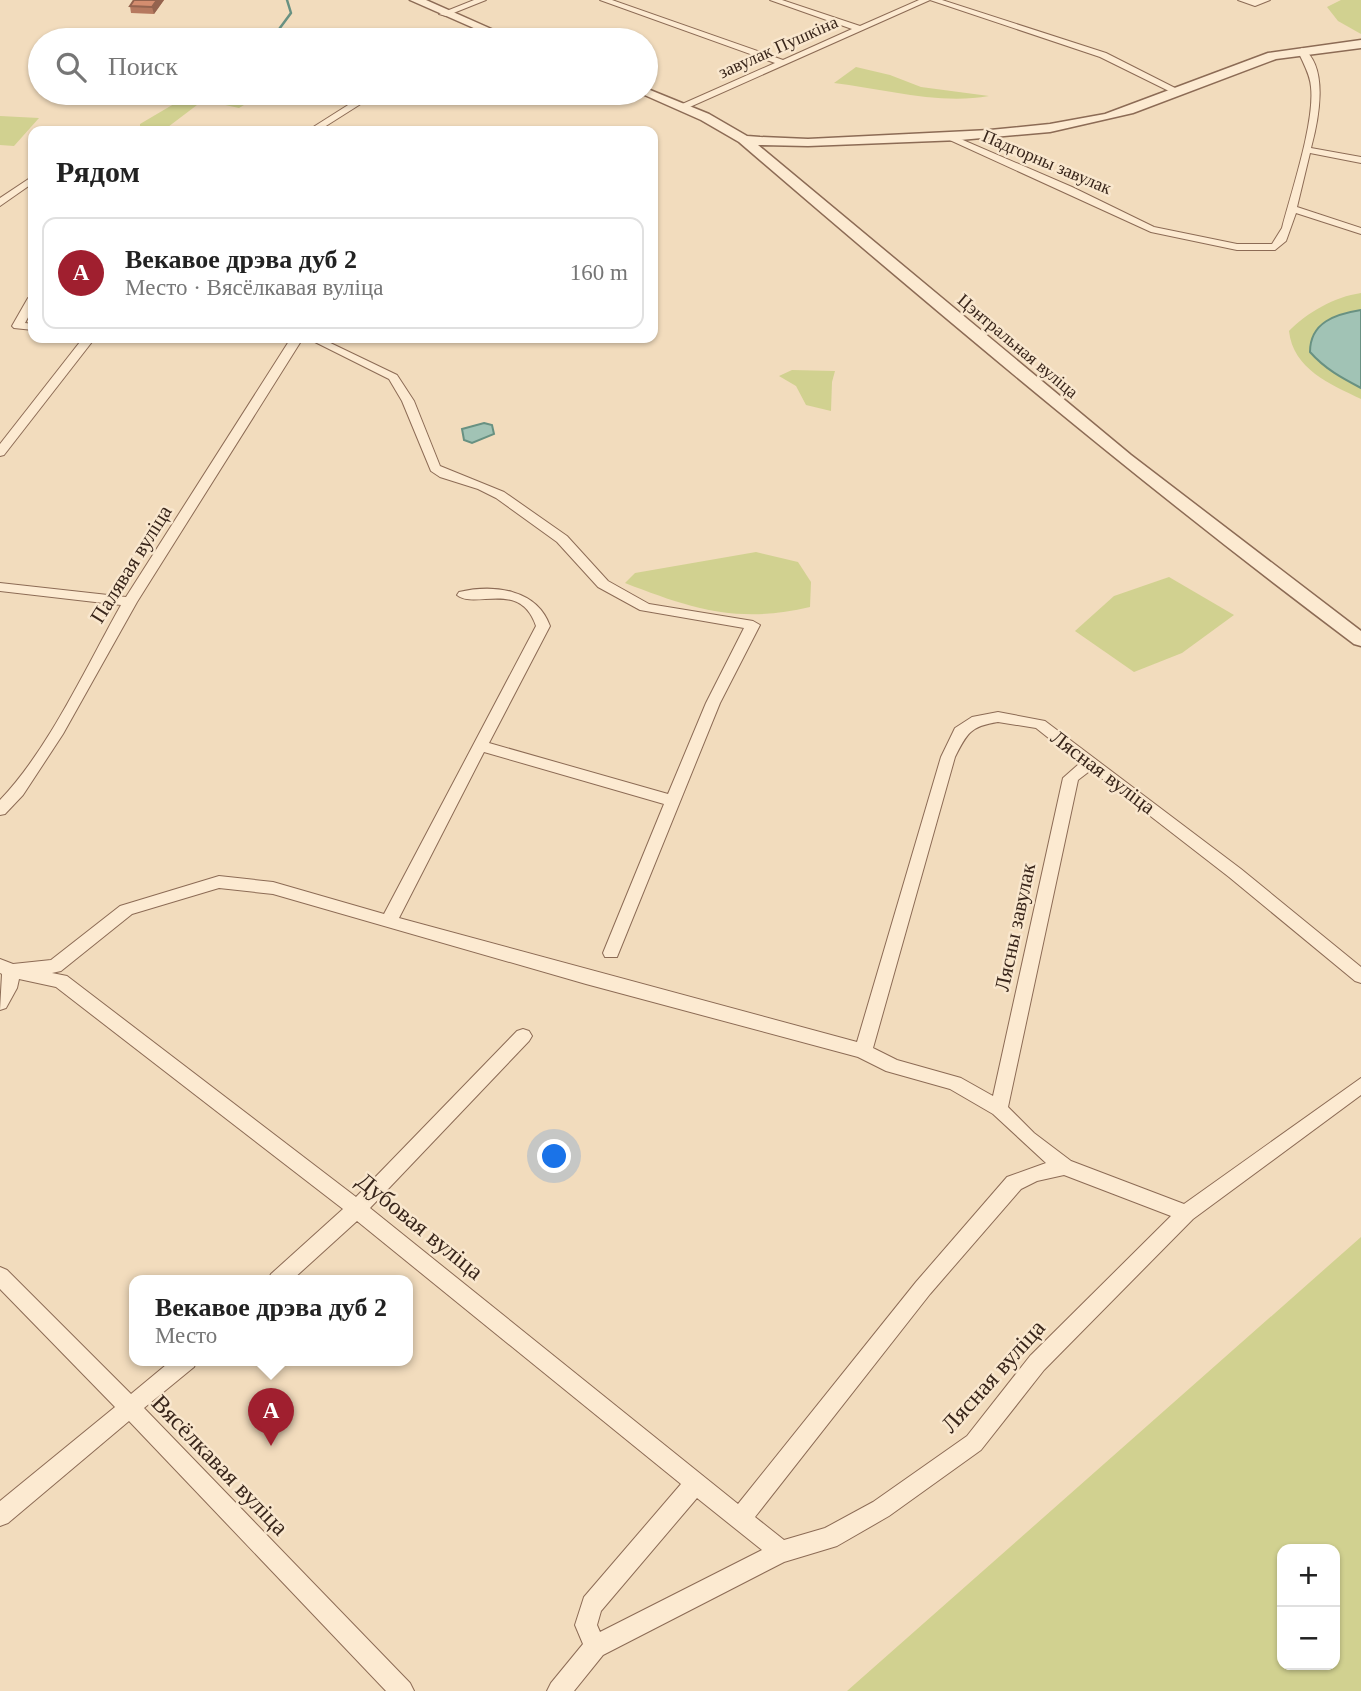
<!DOCTYPE html>
<html lang="ru">
<meta charset="utf-8">
<style>
:root{--surface:#fff;--page:#f6f6f6;--text:#222;--muted:#767676;--line:#e0e0e0;--accent:#a01f2f}
body{margin:0;font-family:Georgia,serif;background:var(--page);color:var(--text)}
.controls{position:absolute;right:21px;bottom:21px;display:grid;overflow:hidden;border-radius:14px;box-shadow:0 2px 5px #0004}
.controls button{width:63px;height:63px;display:grid;place-items:center;padding:0;border:0;border-bottom:2px solid var(--line);background:var(--surface);color:var(--text);font:35px sans-serif}
.you{position:absolute;left:555px;top:1157px;width:24px;height:24px;margin:-18px;border:5px solid #fff;border-radius:50%;background:#1a73e8;box-shadow:0 0 0 10px #1a73e833}
.badge{display:grid;place-items:center;width:46px;height:46px;border-radius:50%;background:var(--accent);color:#fff;font-size:23px;font-weight:700}
.pin{position:absolute;translate:-50% -58px;filter:drop-shadow(0 2px 4px #0008)}
.pin::after{content:'';position:absolute;top:37px;width:24px;height:21px;background:inherit;clip-path:polygon(0 0,100% 0,50% 100%)}
.popup{position:absolute;left:129px;top:1275px;width:284px;height:91px;box-sizing:border-box;display:grid;place-content:center;border-radius:14px;background:var(--surface);filter:drop-shadow(0 2px 5px #0005);font-size:23px;white-space:nowrap;color:var(--muted)}
.popup b{font-size:26px;color:var(--text)}
.popup::after{content:'';position:absolute;left:50%;top:100%;margin-left:-14px;border:14px solid transparent;border-top-color:var(--surface)}
.list{margin:0;padding:0;list-style:none}
h2{display:flex;justify-content:space-between;align-items:center;height:91px;margin:0;padding:0 28px;font-size:30px}
h2 small{font-size:23px;font-weight:400;color:var(--muted)}
.list li{display:grid;grid-template-columns:46px 1fr auto;gap:21px;align-items:center;box-sizing:border-box;height:112px;margin:0 14px 14px;padding:0 14px;border:2px solid var(--line);border-radius:14px}
.list b{display:block;font-size:26px;white-space:nowrap}
.list p{margin:0;font-size:23px;white-space:nowrap;color:var(--muted)}
.list em{font-size:23px;font-style:normal;color:var(--muted)}
.icon{flex:none;width:38px;height:38px;fill:none;stroke:currentColor;stroke-width:2;stroke-linecap:round;stroke-linejoin:round}
.map{position:relative;flex:none;width:1361px;height:1691px;overflow:hidden}
.search{position:absolute;background:var(--surface);box-shadow:0 2px 5px #0004;left:28px;top:28px;width:630px;height:77px;display:flex;align-items:center;gap:18px;box-sizing:border-box;padding:0 24px;border-radius:38px;color:var(--muted);font-size:26px}
.panel{position:absolute;background:var(--surface);box-shadow:0 2px 5px #0004;left:28px;top:126px;width:630px;height:217px;border-radius:14px}
.map>svg:first-child{display:block}
.green{fill:#d1d190;fill-rule:evenodd}
.water{fill:#a1c3b5;stroke:#689182;stroke-width:2}
.lines{fill:none;stroke-linecap:round;stroke-linejoin:round}
.stream{stroke:#689182;stroke-width:2.5}
.minor-casing{stroke:#8c6b55;stroke-width:2}
.tertiary-casing{stroke:#8c6b55;stroke-width:3}
.minor{fill:#fcead1;fill-rule:evenodd}
.tertiary{fill:#fcead1;fill-rule:evenodd}
.wall{fill:#b6795f}
.shaded-wall{fill:#94634e}
.building{fill:#d48d6f;stroke:#94634e;stroke-width:2}
.labels{text-anchor:middle;stroke-width:5;stroke-linejoin:round;paint-order:stroke}
.far-street-label{font-size:18px;fill:#39261b;stroke:#f9e7ce}
.street-label{font-size:21px;fill:#39261b;stroke:#f9e7ce}
.near-street-label{font-size:24px;fill:#39261b;stroke:#f9e7ce}
</style>
<div class="map">
<svg width="1361" height="1691" viewBox="0 0 1361 1691">
<rect width="100%" height="100%" fill="#f2dcbd"/>
<g class="green">
<polygon points="1341,0 1361,0 1361,34 1338,21 1327,7"/>
<path d="M856 67 890 75 921 87 989 96C939 105 884 89 834 83Z"/>
<polygon points="169,93 192,93 191,98 201,93 264,93 239,108 207,101 197,105 164,130 167,131 140,131 140,124 179,101 167,98"/>
<polygon points="0,116 39,118 14,146 0,145"/>
<path d="M1361 293V399C1330 384 1293 369 1289 331 1308 312 1334 297 1361 293Z"/>
<polygon points="792,370 835,371 832,382 831,411 806,405 796,386 779,376"/>
<path d="M756 552 798 562 811 582 810 607C738 624 692 609 625 583L635 573Z"/>
<polygon points="1169,577 1234,615 1182,653 1134,672 1075,631 1114,596"/>
<path d="M1361 1237V1691H847ZM1282 1549H1335V1665H1282Z"/>
</g>
<g class="water">
<path d="M1361 310V388C1342 378 1325 369 1310 352 1310 322 1336 314 1361 310Z"/>
<polygon points="484,423 492,425 494,434 472,443 464,440 462,429"/>
</g>
<g class="lines">
<polyline class="stream" points="271,40 291,13 287,0"/>
<defs>
<g id="minor">
<polygon points="474,0 486,0 446,16 439,14"/>
<polygon points="600,0 612,0 783,60 852,29 770,0 782,0 860,26 919,0 942,0 1106,53 1183,92 1175,94 1100,57 930,0 683,110 678,107 680,105 775,63"/>
<polygon points="1238,0 1270,0 1255,6"/>
<polygon points="476,26 483,28 465,40 455,40"/>
<path d="M1302 48C1330 66 1318 122 1311 148L1361 157V163L1310 153 1297 207 1361 228V234L1296 213 1286 241 1275 250H1237L1151 232 941 136 949 134 1072 187 1154 227 1237 244H1272L1282 228C1291 193 1315 122 1311 87 1310 74 1303 63 1298 51Z"/>
<polygon points="367,93 378,93 318,131 307,131"/>
<polygon points="33,176 33,183 0,206 0,198"/>
<polygon points="33,295 33,308 25,323 33,324 33,330 14,328 12,326 28,298"/>
<polygon points="83,338 95,338 4,455 0,456 0,444"/>
<path d="M291 338H303L137 602 63 734 23 795 5 814 0 815V800C49 749 86 667 121 605L0 591V583L126 597Z"/>
<path d="M307 338H320L397 375 414 401 440 466 504 492 567 536 608 581 649 604 753 621 760 625 720 703 617 957H605L603 953 664 804 484 752 399 918 857 1042 941 757 955 728 972 717 998 712 1045 721 1241 869 1361 967V983L1355 981 1229 877 1091 770 1078 780 1008 1107 1034 1133 1071 1161 1184 1204 1361 1078V1095L1193 1219 1044 1370 981 1450 889 1516 837 1546 784 1562 603 1655 574 1691H547L551 1683 583 1644 575 1625 584 1597 681 1484 357 1221 292 1280H268L271 1274 343 1209 56 987 19 979 17 988 6 1008 0 1010 2 974 0 973V959L13 964 51 960 120 906 219 876 273 882 384 914 536 626C520 579 475 610 457 595L459 592C494 584 537 589 550 626L489 743 668 794 706 703 744 628 640 610 598 587 557 542 496 498 478 489 440 477 431 471 402 401 389 379ZM998 722 1036 728 1080 763 1063 778 993 1096 961 1078 897 1060 873 1048 955 757C967 733 971 726 998 722ZM219 888 273 894 586 984 858 1057 886 1071 950 1089 993 1114 1046 1163 1007 1177 916 1282 738 1504 370 1208 529 1041 532 1036 529 1031 523 1029 517 1031 356 1197 67 976 52 973 61 971 132 914ZM1064 1175 1171 1216 1030 1356 967 1436 873 1502 825 1528 784 1540 755 1517 930 1294 1021 1189 1037 1181ZM697 1498 762 1550 600 1632 597 1625 601 1611Z"/>
<polygon points="0,1267 7,1270 131,1394 172,1360 197,1360 194,1367 144,1408 410,1683 414,1691 386,1691 129,1421 8,1523 0,1526 0,1501 115,1407 0,1289"/>
</g>
<g id="tertiary">
<polygon points="410,0 426,0 516,40 501,40"/>
<path d="M1361 40V48L1276 59 1133 113 1050 132 960 140 808 146 758 145 1131 455 1361 631V646L1354 644C1142 485 940 315 739 142L701 120 640 93 650 90 709 114 747 136 760 137 808 139 990 130 1050 124 1105 114 1268 53Z"/>
</g>
</defs>
<use href="#minor" class="minor-casing"/>
<use href="#tertiary" class="tertiary-casing"/>
<use href="#minor" class="minor"/>
<use href="#tertiary" class="tertiary"/>
</g>
<polygon class="wall" points="134,0 164,0 154,14 131,13 130,6"/>
<polygon class="shaded-wall" points="157,0 164,0 154,14 152,7"/>
<polygon class="building" points="134,0 157,0 152,7 130,6"/>
<g class="labels">
<g class="far-street-label">
<text transform="translate(778 47) rotate(-24)" y="6">завулак Пушкіна</text>
<text transform="translate(1047 162) rotate(23)" y="6">Падгорны завулак</text>
<text transform="translate(1018 346) rotate(40)" y="6">Цэнтральная вуліца</text>
</g>
<g class="street-label">
<text transform="translate(131 564) rotate(-58)" y="7">Палявая вуліца</text>
<text transform="translate(1103 772) rotate(37)" y="7">Лясная вуліца</text>
<text transform="translate(1015 927) rotate(-78)" y="7">Лясны завулак</text>
</g>
<g class="near-street-label">
<text transform="translate(420 1226) rotate(39)" y="8">Дубовая вуліца</text>
<text transform="translate(993 1376) rotate(-48)" y="8">Лясная вуліца</text>
<text transform="translate(220 1465) rotate(46)" y="8">Вясёлкавая вуліца</text>
</g>
</g>
</svg>
<div class="controls">
<button>+</button>
<button>−</button>
</div>
<div class="you"></div>
<div class="pin badge" style="left:271px;top:1446px">A</div>
<div class="popup"><b>Векавое дрэва дуб 2</b>Место</div>
<div class="search"><svg class="icon" aria-label="search" viewBox="0 0 24 24"><circle cx="10" cy="10" r="6"/><path d="M15 15l6 6"/></svg>Поиск</div>
<section class="panel">
<h2>Рядом<small></small></h2>
<ul class="list">
<li><span class="badge">A</span><div><b>Векавое дрэва дуб 2</b><p>Место · Вясёлкавая вуліца</p></div><em>160 m</em></li>
</ul>
</section>
</div>
